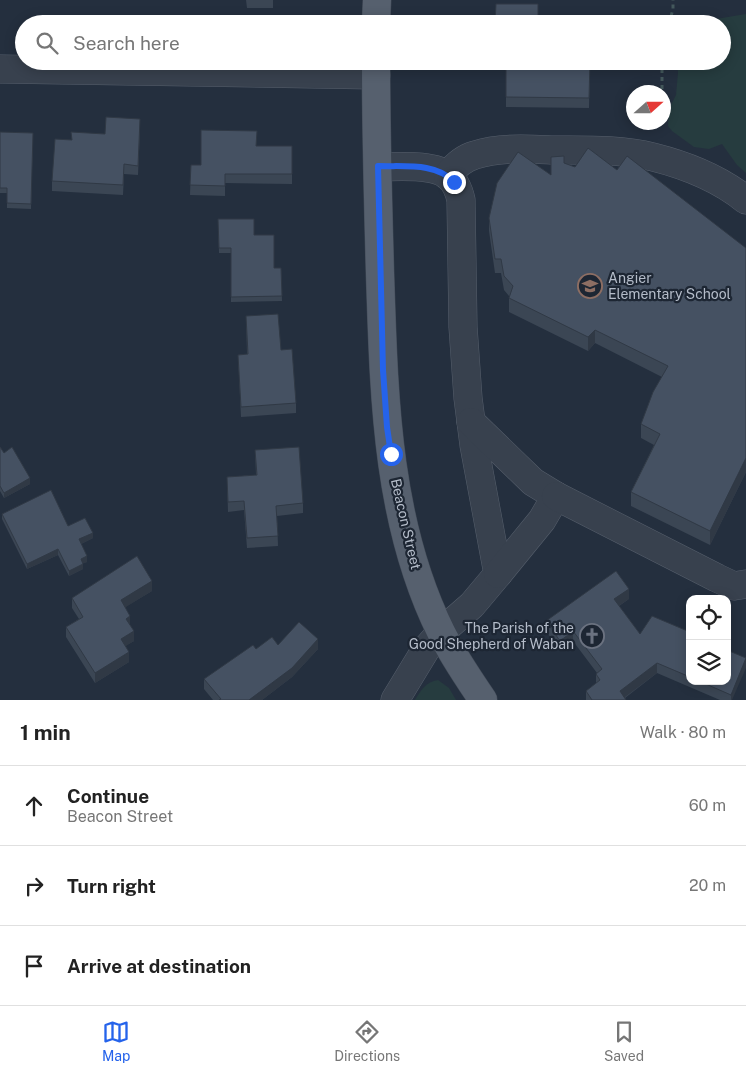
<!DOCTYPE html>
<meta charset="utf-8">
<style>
:root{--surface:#fff;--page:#f2f2f2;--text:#222;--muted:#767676;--line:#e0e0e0;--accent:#2563eb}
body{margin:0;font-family:"Public Sans",sans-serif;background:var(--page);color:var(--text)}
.controls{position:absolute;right:15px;bottom:15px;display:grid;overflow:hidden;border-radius:10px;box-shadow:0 2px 12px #0003}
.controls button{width:45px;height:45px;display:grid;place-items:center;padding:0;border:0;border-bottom:1px solid var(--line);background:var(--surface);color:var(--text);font:25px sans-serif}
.compass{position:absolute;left:626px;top:85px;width:45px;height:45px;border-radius:50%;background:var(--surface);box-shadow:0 2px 12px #0003;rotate:69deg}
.stop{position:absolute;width:15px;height:15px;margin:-11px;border:4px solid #2563eb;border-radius:50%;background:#fff}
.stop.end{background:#2563eb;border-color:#fff;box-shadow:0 1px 5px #0008}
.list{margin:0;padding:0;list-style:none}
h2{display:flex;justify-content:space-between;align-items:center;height:65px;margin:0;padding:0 20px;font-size:21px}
h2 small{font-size:16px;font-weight:400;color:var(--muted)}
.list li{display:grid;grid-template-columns:32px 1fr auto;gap:15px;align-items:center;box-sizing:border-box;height:80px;padding:0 20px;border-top:1px solid var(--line)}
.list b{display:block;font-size:19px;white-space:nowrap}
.list p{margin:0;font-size:16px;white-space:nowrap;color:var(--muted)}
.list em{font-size:16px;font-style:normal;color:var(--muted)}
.icon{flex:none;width:28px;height:28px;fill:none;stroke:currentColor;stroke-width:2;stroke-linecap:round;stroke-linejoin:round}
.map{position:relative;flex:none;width:746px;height:700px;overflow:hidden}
.search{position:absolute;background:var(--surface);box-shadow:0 2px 12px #0003;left:15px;right:15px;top:15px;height:55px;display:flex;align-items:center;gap:12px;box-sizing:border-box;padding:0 18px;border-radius:28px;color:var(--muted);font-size:19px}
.sheet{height:305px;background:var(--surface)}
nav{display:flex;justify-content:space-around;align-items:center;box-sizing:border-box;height:70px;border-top:1px solid var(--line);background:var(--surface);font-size:14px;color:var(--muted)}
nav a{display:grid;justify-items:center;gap:2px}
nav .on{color:var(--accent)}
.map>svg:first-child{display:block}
.green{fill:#263c3f}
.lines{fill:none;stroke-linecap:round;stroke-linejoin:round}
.minor-casing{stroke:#565f6c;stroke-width:29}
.major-casing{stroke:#414a57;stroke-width:29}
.path{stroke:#44595c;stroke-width:3;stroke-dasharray:4 4;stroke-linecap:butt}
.minor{stroke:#38414e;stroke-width:28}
.major{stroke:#56606e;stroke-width:28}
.wall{fill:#3b4654}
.shaded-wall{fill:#303945}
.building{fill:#455162;stroke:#303945}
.route{stroke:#2563eb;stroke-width:6}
.labels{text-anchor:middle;stroke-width:4.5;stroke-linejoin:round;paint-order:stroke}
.poi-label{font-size:14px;fill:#b4bcc9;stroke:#1d2633;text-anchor:start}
.street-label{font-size:14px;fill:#b4bcc9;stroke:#1d2633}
</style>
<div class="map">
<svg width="746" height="700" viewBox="0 0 746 700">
<rect width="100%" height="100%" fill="#242f3e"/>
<g class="green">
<polygon points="746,14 746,173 737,165 722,144 709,149 694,147 672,131 668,126 669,109 676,95 678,73 677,61 722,61 722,24 707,24 716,19"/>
<path d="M438 680 449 688 456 700H415C421 690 426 682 438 680Z"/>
</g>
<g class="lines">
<defs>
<g id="minor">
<polyline points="0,69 376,75"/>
<path d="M378 167C396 167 434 163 448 176 456 182 459 191 461 200L463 327 468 398 474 445 498 574 472 605 441 632 426 649 395 700"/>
<path d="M448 175C455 166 464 158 475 155 500 147 528 149 554 150 587 150 621 149 653 157 685 165 720 179 746 200"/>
<polyline points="471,422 533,482 556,496 542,520 498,574"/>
<polyline points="556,496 717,578 734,586 746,584"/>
</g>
<g id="major">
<polyline points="376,24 377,0"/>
<path d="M376 61C376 132 378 203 380 273 384 395 386 521 441 632 453 656 468 678 483 700"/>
</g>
</defs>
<use href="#minor" class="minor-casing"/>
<use href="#major" class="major-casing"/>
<g class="path">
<polyline points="669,24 673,9 673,0"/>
<polyline points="662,61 662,92"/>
</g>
<use href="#minor" class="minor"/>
<use href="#major" class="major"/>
</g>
<g class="wall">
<polygon points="246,0 273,0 273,8 247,8"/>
<polygon points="495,61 590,61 589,108 506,107 506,67 495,67"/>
<polygon points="140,129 138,175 124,174 123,195 52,191 52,181 72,140"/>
<polygon points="0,132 33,133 31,209 7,208 7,193 0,193"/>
<polygon points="257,146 292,146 292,184 225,183 225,196 190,195 191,165 201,165"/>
<polygon points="564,163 575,167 617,170 746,248 746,472 710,545 631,506 631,492 654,445 641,438 641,424 662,377 595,343 588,351 509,312 509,296 504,290 501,273 495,273 489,231 489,218 551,175"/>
<polygon points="218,219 254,235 274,268 281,268 282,301 231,302 231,253 219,253"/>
<polygon points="246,316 281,350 296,403 296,413 241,417 238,355 247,354"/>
<polygon points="0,447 4,453 30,484 4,498 0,491"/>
<polygon points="255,450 303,503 303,513 277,516 278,546 247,548 244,510 228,512 227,477 256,475"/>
<polygon points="2,514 68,526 93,538 81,544 87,562 83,563 83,569 69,576 58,555 27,569 2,519"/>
<polygon points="152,591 125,607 130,625 134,641 125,646 129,662 95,683 66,637 66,627 79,619 72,608 72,598"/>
<polygon points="629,599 619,606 640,634 690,632 690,681 727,681 732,700 720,700 657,673 625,698 626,700 586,700 586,691 596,684 596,674 597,673 573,641 560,651 546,631 546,621"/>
<polygon points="278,645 318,649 292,677 262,700 213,700 204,689 204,679 256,649"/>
</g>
<g class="shaded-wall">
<polygon points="140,119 140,129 138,175 138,166"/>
<polygon points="595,330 595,343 588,351 588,337"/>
<polygon points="746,458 746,472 710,545 710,531"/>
<polygon points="30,478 30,484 4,498 4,493"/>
<polygon points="93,533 93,538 79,545 79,539"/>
<polygon points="58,549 58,555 27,569 27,564"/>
<polygon points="87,556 87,562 81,564 81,559"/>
<polygon points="83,564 83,569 69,576 69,571"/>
<polygon points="152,581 152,591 121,610 121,600"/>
<polygon points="629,589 629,599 614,609 614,599"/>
<polygon points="130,616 130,626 126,619"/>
<polygon points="134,631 134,641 121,649 121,639"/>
<polygon points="573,631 573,641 560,651 560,641"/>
<polygon points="318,639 318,649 292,677 262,700 249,700"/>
<polygon points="129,652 129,662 95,683 95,673"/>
<polygon points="746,658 746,668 732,700 731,700 731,695"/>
<polygon points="657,663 657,673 621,700 620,691"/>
</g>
<g class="building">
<polygon points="496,4 538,4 538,24 495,24"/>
<polygon points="506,61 590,61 589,98 506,97"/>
<polygon points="106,117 140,119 138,166 124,164 123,185 52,181 55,139 72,140 71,132 105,134"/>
<polygon points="201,130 257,131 256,146 292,146 292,174 225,174 225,186 190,185 191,165 201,165"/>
<polygon points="0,132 33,133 31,204 7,203 7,188 0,188"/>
<polygon points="588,148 617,170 627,156 746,248 746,458 710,531 631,492 660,434 641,424 653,392 668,366 595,330 588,337 509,298 513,286 504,276 501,259 495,259 489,218 497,183 518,152 551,175 551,157 564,156 564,163 575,167"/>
<polygon points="218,219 254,219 254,235 274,235 274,268 281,268 282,296 231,297 231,248 219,248"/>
<polygon points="278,314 281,350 292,349 296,403 241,407 238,355 248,354 246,316"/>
<polygon points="0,447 4,453 12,447 30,478 4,493 0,486"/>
<polygon points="299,447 303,503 276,506 278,536 247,538 244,501 228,502 227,477 257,475 255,450"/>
<polygon points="51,490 68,526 85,518 93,533 79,539 87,556 81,559 83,564 69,571 58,549 27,564 2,514"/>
<polygon points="137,556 152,581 121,600 130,616 126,619 134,631 121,639 129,652 95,673 66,627 83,617 72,598"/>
<polygon points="616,571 629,589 614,599 640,634 652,616 690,632 690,677 657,663 620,691 626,700 592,700 586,691 600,680 596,674 602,669 573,631 560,641 546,621"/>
<polygon points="299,622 318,639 292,668 249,700 219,700 221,699 204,679 253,645 256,649 272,637 278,645"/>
<polygon points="727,650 746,658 731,695 699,681 727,681"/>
</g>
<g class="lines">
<path class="route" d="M391 454 387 427 383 370 378 166C403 167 436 162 454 182"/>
</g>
<defs>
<symbol id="school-ring" viewBox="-11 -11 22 22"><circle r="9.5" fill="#1d2633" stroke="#8d6e63" stroke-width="1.5"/><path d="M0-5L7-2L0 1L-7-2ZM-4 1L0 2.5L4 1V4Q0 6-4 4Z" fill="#8d6e63"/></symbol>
<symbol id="church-ring" viewBox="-11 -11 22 22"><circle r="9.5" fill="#1d2633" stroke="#6b7280" stroke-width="1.5"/><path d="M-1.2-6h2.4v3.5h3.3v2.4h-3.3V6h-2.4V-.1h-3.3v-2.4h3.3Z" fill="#6b7280"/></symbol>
</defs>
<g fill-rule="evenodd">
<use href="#school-ring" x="576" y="272" width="28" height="28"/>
<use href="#church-ring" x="578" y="622" width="28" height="28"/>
</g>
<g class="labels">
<g class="poi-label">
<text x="608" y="283">Angier<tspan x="608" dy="16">Elementary School</tspan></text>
<text x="574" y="633" text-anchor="end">The Parish of the<tspan x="574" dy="16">Good Shepherd of Waban</tspan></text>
</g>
<g class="street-label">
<text transform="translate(406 524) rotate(77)" y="5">Beacon Street</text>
</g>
</g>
</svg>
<div class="controls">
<button><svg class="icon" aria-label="locate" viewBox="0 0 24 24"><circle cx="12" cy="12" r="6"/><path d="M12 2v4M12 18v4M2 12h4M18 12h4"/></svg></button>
<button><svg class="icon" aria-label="layers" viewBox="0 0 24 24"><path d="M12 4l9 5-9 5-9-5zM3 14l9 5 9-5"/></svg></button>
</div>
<svg class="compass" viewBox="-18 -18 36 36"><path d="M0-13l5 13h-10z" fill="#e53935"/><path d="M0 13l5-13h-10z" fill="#767676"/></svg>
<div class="stop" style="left:391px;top:454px"></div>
<div class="stop end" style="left:454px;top:182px"></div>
<div class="search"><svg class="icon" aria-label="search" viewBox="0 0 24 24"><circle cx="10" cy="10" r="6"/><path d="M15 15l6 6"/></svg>Search here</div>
</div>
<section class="sheet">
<h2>1 min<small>Walk · 80 m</small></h2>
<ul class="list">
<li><svg class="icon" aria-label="ahead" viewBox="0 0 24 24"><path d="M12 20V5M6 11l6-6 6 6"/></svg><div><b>Continue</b><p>Beacon Street</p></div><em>60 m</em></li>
<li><svg class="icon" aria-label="right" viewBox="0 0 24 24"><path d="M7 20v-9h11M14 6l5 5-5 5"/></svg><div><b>Turn right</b></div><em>20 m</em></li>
<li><svg class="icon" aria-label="arrive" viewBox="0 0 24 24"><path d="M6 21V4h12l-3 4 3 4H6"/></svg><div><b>Arrive at destination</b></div></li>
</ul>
</section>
<nav>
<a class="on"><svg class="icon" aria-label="map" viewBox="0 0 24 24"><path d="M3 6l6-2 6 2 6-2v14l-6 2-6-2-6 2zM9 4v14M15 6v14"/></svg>Map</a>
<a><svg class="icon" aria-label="directions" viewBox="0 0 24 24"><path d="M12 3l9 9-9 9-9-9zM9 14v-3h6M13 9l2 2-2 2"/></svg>Directions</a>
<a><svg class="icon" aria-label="saved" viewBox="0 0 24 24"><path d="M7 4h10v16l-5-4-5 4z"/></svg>Saved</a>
</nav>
